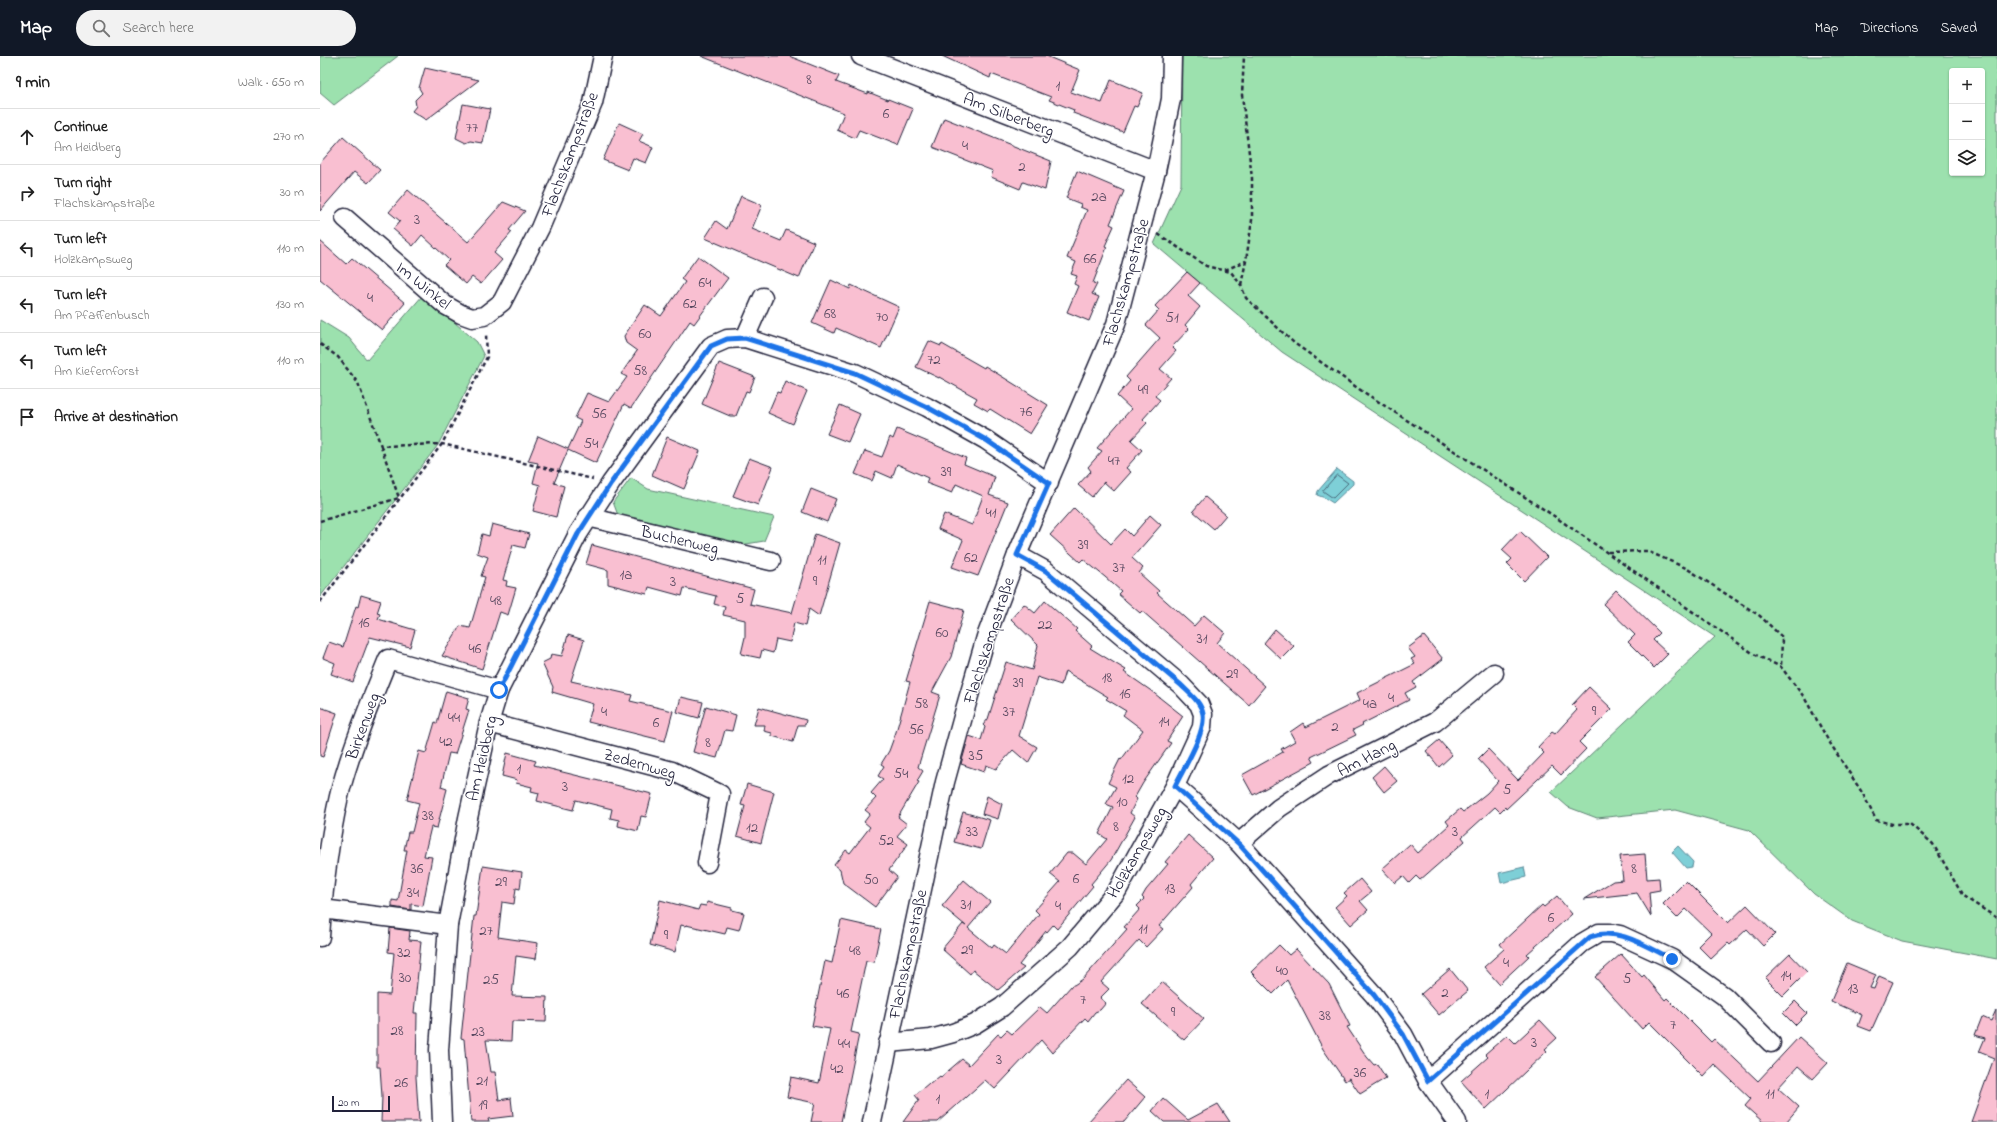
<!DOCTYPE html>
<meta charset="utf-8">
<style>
:root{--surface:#fff;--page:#f2f2f2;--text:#222;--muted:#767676;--line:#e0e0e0;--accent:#111827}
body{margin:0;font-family:"Indie Flower",sans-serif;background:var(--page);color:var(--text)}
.controls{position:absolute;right:12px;top:12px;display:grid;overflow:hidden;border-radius:4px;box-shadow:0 1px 3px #0004}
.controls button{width:36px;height:36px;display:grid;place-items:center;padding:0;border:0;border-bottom:1px solid var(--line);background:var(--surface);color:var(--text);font:20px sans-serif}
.scale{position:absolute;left:12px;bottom:10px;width:58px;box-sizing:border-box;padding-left:4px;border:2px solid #22223b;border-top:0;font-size:11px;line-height:14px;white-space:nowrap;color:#22223b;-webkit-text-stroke:3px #fff;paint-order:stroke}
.stop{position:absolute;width:12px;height:12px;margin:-9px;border:3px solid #1a73e8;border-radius:50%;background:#fff}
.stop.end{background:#1a73e8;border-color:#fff;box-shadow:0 1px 4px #0008}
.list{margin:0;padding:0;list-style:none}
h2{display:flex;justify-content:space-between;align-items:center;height:52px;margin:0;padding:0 16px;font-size:17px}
h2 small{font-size:13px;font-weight:400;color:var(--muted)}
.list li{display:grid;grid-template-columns:26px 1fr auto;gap:12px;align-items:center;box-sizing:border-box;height:56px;padding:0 16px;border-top:1px solid var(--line)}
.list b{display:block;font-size:15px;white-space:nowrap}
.list p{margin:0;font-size:13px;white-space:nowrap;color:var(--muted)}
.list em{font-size:13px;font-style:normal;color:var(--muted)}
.icon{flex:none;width:22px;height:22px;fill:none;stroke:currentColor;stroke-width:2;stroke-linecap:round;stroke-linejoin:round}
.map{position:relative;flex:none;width:1677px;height:1066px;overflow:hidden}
header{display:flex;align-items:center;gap:24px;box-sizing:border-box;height:56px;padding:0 20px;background:var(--accent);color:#fff}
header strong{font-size:19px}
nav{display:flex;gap:22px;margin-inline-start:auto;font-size:14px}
.search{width:280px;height:36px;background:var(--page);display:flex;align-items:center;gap:10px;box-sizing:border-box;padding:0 14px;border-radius:22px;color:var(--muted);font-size:15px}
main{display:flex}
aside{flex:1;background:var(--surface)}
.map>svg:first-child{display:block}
.green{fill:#9ce1ae;stroke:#5f8274;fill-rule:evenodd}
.water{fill:#7ecfd7;stroke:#598a99}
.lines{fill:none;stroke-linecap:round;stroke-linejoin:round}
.shore{stroke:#476779;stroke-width:1}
.building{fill:#f9bfd1;stroke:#22223b}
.street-casing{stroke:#22223b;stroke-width:21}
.path{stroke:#22223b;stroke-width:2.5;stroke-dasharray:4 3;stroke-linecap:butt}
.street{stroke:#fff;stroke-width:18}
.route{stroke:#1a73e8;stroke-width:5}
.labels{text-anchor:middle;stroke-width:3;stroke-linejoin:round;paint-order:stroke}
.number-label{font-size:15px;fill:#584960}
.street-label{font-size:17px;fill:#22223b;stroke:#fff}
</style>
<header>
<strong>Map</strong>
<div class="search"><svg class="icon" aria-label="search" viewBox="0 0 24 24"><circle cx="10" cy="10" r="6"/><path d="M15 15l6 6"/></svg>Search here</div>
<nav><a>Map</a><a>Directions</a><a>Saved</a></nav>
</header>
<main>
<aside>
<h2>9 min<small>Walk · 650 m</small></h2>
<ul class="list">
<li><svg class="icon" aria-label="ahead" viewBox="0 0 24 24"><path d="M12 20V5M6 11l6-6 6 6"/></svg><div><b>Continue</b><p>Am Heidberg</p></div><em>270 m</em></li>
<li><svg class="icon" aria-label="right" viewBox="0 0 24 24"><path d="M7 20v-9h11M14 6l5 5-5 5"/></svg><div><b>Turn right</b><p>Flachskampstraße</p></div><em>30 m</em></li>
<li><svg class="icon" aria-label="left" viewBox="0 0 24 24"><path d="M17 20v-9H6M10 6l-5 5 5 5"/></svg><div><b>Turn left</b><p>Holzkampsweg</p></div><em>110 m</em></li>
<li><svg class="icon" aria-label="left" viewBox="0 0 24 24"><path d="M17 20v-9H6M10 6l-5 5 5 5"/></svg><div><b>Turn left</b><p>Am Pfaffenbusch</p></div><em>130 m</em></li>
<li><svg class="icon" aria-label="left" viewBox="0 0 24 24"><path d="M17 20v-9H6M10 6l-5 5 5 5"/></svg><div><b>Turn left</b><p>Am Kiefernforst</p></div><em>110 m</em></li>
<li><svg class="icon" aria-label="arrive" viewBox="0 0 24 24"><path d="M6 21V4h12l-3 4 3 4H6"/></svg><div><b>Arrive at destination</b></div></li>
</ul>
</aside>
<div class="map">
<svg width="1677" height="1066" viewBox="0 0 1677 1066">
<rect width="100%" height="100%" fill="#fff"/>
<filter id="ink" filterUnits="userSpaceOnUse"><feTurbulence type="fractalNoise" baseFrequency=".025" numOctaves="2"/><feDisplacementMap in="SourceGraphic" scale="8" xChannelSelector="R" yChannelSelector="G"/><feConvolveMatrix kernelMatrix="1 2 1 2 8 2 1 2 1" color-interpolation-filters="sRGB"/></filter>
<g filter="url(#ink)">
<g class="green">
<polygon points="0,0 78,0 14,49 0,37"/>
<path d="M862 0H1677V903L1582 885 1532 865 1494 838 1429 774 1355 754 1277 762 1248 751 1231 736 1395 581 962 296 834 188 861 129ZM1632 15H1662V117H1632Z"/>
<polygon points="103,239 157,286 164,300 118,389 0,541 0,264 29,282 47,304"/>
<polygon points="311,422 328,433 454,461 444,485 415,490 299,462 293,446"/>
</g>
<g class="water">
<polygon points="1017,413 1033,425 1033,428 1013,447 1005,442 997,439 998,435"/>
<polygon points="1358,790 1373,806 1372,811 1366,812 1352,796"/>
<polygon points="1204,811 1206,821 1181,827 1179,817"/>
</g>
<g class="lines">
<polygon class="shore" points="1017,419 1028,427 1013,442 1003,435"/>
</g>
<g class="building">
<polygon points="381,0 469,0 519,20 516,26 548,38 548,36 568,44 568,43 593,53 578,89 539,74 535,82 517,74 524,57"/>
<polygon points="622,0 726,0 760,14 751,36 782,47 791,24 823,37 817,51 814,50 803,76 753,57 754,54 729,44 731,41 671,18 670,22"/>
<polygon points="105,12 159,24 106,64 92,55 96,50 95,44 102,37 99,32"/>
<polygon points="143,48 170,53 163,87 151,85 146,87 136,82"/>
<polygon points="624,62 731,105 725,134 703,126 700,133 671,121 673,115 612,91"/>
<polygon points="299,67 323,78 319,85 333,91 326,107 313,102 308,114 283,104"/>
<polygon points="23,81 60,114 48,127 34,116 0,155 0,107"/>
<polygon points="757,115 804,135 790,168 794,170 785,190 787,191 773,227 777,228 772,238 779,241 769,265 747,256 758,230 754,228 757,220 751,218 756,206 747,202 767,154 760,151 761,148 746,142"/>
<polygon points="88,134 148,186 183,146 205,155 189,174 192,176 174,197 182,204 161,228 152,221 146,228 124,209 129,204 102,179 93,190 73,173 80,165 69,156"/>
<polygon points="421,140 442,149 432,173 461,185 466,174 494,186 479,222 385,182 396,165 407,173"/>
<polygon points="0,185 26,208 32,202 85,247 62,274 0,223"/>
<polygon points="378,200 408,222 374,268 370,265 311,352 304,348 276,407 248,394 234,427 244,430 236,461 213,455 220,429 213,427 218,407 208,405 218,380 248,393 261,365 255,362 267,337 289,346 307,321 301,318 317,295 306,287 304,280 325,249 341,260 365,226 361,223"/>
<polygon points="867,216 880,227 868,240 880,251 865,269 869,273 852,291 856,295 840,313 851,322 835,340 840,344 823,363 827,367 811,384 822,394 806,412 811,416 794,435 784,426 772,441 758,429 771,415 768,411 782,395 777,392 811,353 797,340 810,325 806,321 840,282 826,269 839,254 835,250"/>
<polygon points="511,224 530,233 531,229 579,251 561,292 516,272 514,277 492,267"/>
<polygon points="609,285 621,290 622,288 664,312 665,310 728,349 710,378 670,353 668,355 654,347 657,342 619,321 619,322 596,311"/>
<polygon points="399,307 435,321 429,336 426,335 416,360 410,360 382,348"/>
<polygon points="465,325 487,335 473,368 448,357 457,336 460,337"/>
<polygon points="520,349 540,358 528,386 507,378"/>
<polygon points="577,373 646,402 644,408 675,421 669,439 688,446 658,520 632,511 643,484 618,473 624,458 652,469 663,440 636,428 632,437 606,427 608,422 577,408 572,422 556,415 552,425 535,418 545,395 562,401 570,381 573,383"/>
<polygon points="347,381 380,395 364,433 332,419"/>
<polygon points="429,402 453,411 438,449 413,440"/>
<polygon points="491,433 516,443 507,466 482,456"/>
<polygon points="885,441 906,459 894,473 873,455"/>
<polygon points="754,452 791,488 805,473 812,480 830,459 841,469 812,502 823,512 819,517 839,535 837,537 874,570 884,559 905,577 897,587 945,630 929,649 822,555 820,557 798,538 801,535 785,521 763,503 760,506 730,479"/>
<polygon points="172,468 209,478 205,492 193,489 183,524 187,525 186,530 196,532 188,559 180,556 162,613 122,600 140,570 150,572 165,521 161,520 168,501 157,497 162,478 169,480"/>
<polygon points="1200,475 1227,501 1204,525 1187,508 1192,503 1182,494"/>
<polygon points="495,478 520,487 499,560 489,553 485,570 474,567 470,586 456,583 453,597 442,594 440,602 421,598 425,581 425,564 403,559 405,551 394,548 396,540 364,532 362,540 329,531 327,538 288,528 288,514 266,508 272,489 434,533 430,548 472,557"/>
<polygon points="1296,534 1340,577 1333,584 1348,598 1334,612 1308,586 1315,579 1283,548"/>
<polygon points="41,539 61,545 57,557 60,558 58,563 95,574 90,591 50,581 33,626 11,618 15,607 3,602 9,586 23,591 36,550 38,551"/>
<polygon points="610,545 644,554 631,601 612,636 620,639 598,711 603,715 597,725 599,726 578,761 587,768 577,780 588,788 569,814 577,821 555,851 523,827 520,814 514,809 526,794 530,797 550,771 544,766 550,758 545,754 556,742 551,737 563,723 558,720 564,710 561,708 569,695 576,676 590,626 586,625"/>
<polygon points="725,545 757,573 755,575 772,590 770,592 806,614 804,616 830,634 863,660 847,685 851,687 823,727 815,741 817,743 810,757 815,761 791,804 771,828 773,830 737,873 733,869 727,876 726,875 699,909 704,912 678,934 653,914 650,918 622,893 643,868 646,870 622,850 644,824 670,846 648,872 672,892 674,889 686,898 719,858 715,854 740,826 730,818 747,797 753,797 766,808 787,783 779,778 793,751 786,748 796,731 788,727 800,703 801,704 823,674 803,659 806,655 786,643 788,641 745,615 741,629 717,621 699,680 717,691 708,707 693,694 676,713 666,709 664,716 641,708 649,680 661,684 665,671 663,669 668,663 686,606 712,614 718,589 691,563 704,548 715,557"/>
<polygon points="955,573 974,590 961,603 944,587"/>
<polygon points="248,579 264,584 251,625 312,639 310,645 353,655 345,685 268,666 273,648 232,636 233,631 222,607 230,603 231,598 242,600"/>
<polygon points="1104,580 1123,603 1093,626 1096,631 1085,637 1089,644 1042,668 1043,669 1033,674 1036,679 991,701 994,706 933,739 922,719 963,696 961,693 975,685 970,676 983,667 986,671 1040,644 1037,637 1095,608 1091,603 1095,601 1088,592"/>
<polygon points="1269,631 1292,653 1259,686 1266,693 1241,719 1232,710 1186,753 1185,751 1180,756 1175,751 1142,781 1145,785 1100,824 1096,820 1089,827 1083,820 1075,827 1062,813 1090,788 1098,797 1129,769 1126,765 1140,753 1143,756 1167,737 1178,725 1158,703 1168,693 1198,724 1224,697 1218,691 1232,676 1235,678 1257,654 1252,649"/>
<polygon points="126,635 149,642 146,653 149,654 135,698 129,697 121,731 127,733 117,772 111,771 104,800 112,801 103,850 91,848 91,854 72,851 72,844 78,845 87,794 84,794 88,776 92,776 99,747 87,744 99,695 106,697 115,666 117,667"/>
<polygon points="361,641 383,646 379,662 357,656"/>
<polygon points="386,650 416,659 412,675 405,674 397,702 373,696"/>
<polygon points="0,651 17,657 3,701 0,700"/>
<polygon points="439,651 486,664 485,669 478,669 473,686 452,680 452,677 444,675 445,669 434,669"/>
<polygon points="1119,684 1132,699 1119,711 1106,695"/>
<polygon points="187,697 216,705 214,709 332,738 326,761 321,760 318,775 298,770 299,764 290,762 292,753 256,744 253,754 217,745 219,737 211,735 212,731 196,727 197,724 182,720"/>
<polygon points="1064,710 1077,725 1064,736 1052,721"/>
<polygon points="427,728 454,736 441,787 417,780 425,750 421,749"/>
<polygon points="667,740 682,748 678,763 662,758"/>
<polygon points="643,756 670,764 661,793 634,786"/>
<polygon points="868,779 893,802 871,828 873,831 839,870 843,873 826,891 819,884 781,926 789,933 780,942 786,947 780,954 775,956 768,965 765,962 732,997 721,984 675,1033 665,1024 618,1066 583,1066 599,1044 595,1039 609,1027 610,1028 620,1020 621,1021 642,1003 649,1009 678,978 681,980 687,974 692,978 720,951 727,957 752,929 754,929 763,923 807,873 804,871 820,853 817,850 824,843 822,841 826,834 848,808 845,806"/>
<polygon points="1325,798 1327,823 1339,822 1340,834 1329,836 1331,860 1317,837 1264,843 1293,825 1303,824 1300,800"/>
<polygon points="163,810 202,816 200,833 196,832 194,848 182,846 178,881 218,887 216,903 196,900 192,940 227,941 226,966 192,965 191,985 166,984 171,1016 175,1016 179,1044 191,1042 193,1060 168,1063 169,1066 151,1066 144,983 141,982 154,860 156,860"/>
<polygon points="1040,823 1051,836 1040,845 1048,854 1031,869 1015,851 1027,840 1024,837"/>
<polygon points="1366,825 1408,867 1427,849 1455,878 1443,890 1427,873 1410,889 1408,887 1391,903 1378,890 1391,877 1366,853 1357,862 1343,848"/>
<polygon points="1237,840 1252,858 1207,898 1209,900 1179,928 1164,911 1184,893 1180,888 1222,849 1224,851"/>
<polygon points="340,844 378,854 380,849 386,850 387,846 412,852 412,854 424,857 419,874 407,871 405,878 366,869 365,870 361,869 355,896 330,889"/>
<polygon points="521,864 561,873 554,906 546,905 531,976 539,978 521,1066 491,1066 495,1047 467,1041 471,1021 499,1027 510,973 492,970 505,905 512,907"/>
<polygon points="70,872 90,875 89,884 101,885 94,957 97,957 96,1021 99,1066 61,1066 62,1040 60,1011 57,1011 57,938 70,939 74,897 68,896"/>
<polygon points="959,889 969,899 976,893 1009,928 1030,970 1027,971 1047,1001 1054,1009 1057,1008 1066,1022 1040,1038 1029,1022 1025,1025 1003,993 967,924 953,938 931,916"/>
<polygon points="1301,898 1322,921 1324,919 1345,944 1347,942 1391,986 1394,983 1438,1025 1479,981 1508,1007 1493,1023 1478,1010 1458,1032 1479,1051 1466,1066 1443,1066 1425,1050 1431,1043 1394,1008 1383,1020 1329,966 1322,973 1275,921"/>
<polygon points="1470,898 1487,916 1463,940 1445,922"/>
<polygon points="1527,907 1556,919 1550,932 1554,933 1559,920 1573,926 1551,975 1538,970 1542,959 1511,945"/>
<polygon points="1130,913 1148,935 1119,959 1101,938"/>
<polygon points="842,926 884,963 864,984 822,948"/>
<polygon points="1475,945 1487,957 1475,969 1463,957"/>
<polygon points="1676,954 1677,1066 1651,1066 1674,1002 1659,996 1665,982 1655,979 1662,961 1671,965"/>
<polygon points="1220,964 1237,982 1225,993 1227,995 1166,1053 1141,1025 1168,1001 1165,998 1187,979 1195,987"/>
<polygon points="806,1024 825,1041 804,1066 768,1066"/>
<polygon points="843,1042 868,1064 898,1048 910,1066 844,1066 832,1055"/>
</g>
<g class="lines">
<defs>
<g id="street">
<polyline points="541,0 836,115"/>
<polyline points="25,162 125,249 141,258 152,262 164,260 182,246 220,172 273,47 283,0"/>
<polyline points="425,282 443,241"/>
<polyline points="268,461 451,505"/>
<polyline points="169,667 352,715 400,738 387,807"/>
<polyline points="855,730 919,787 1054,939 1083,978 1108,1025 1137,1066"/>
<polyline points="919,787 959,752 1009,719 1115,666 1174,617"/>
<path d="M128 869 2 853C6 812 11 772 21 732 33 688 51 645 68 603L179 634"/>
<polyline points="0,881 2,853"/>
<polyline points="568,987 611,983 633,977 655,968 682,951 750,891 797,835 855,730 882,671 883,658 879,648 861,629 726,515 697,499"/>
<polyline points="1108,1025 1262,887 1279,877 1290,877 1300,879 1352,903 1404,940 1451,987"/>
<polyline points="122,1066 119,994 128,869 148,762 169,667 179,634 258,478 291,427 391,290 407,283 425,282 535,317 607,351 666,384 729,427"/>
<polyline points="552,1066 625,726 644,657 666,581 697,499 796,268 836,115 851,43 852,0"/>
</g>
</defs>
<use href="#street" class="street-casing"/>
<g class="path">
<polyline points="838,178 886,210 911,216 921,229 926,242 974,287 1039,333 1234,460 1434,598 1461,611 1484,641 1508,684 1543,738 1556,764 1572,768 1590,768 1613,788 1643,840 1677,862"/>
<polyline points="905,214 926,205"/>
<polyline points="921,229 926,205 932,164 932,122 922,39 924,0"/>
<polyline points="0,288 18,301 38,327 61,390 122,388 273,423"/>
<polyline points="0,465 79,442 61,390"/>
<polyline points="1288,496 1327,495 1366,512 1440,560 1462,581 1461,611"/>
<polyline points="0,546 122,388 167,301 166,278"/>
</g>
<use href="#street" class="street"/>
</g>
</g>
<g class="lines" filter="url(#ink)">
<path class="route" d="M179 634 258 478 291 427 391 290 407 283 425 282 535 317 607 351 666 384 729 427 697 499 726 515 861 629C869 637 881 646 883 658 886 677 863 713 855 730L919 788 1054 939 1083 978 1108 1025 1270 881C1298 870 1327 891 1352 903"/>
</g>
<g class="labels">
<g class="number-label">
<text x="489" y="28">8</text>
<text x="738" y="34">1</text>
<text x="566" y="62">6</text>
<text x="152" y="76">77</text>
<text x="645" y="94">4</text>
<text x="702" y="115">2</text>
<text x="779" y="145">2a</text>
<text x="97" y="168">3</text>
<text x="770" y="207">66</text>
<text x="385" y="231">64</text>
<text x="50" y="246">4</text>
<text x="370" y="252">62</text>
<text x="510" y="262">68</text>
<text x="562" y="265">70</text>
<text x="852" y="266">51</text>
<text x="325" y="282">60</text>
<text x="614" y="308">72</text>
<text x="320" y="319">58</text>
<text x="823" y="338">49</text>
<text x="706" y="360">76</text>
<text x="279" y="362">56</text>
<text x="271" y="392">54</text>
<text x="794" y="409">47</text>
<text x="626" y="420">39</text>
<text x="671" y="461">41</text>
<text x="763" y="493">39</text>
<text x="651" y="506">62</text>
<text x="502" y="508">11</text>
<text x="799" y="516">37</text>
<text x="306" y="523">1a</text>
<text x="495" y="529">9</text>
<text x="353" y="530">3</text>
<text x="420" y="547">5</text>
<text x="176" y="549">48</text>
<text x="44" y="571">16</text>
<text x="725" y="573">22</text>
<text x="622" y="581">60</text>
<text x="882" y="587">31</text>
<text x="155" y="597">46</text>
<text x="912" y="622">29</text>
<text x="787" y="626">18</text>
<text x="698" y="631">39</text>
<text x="805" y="642">16</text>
<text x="1071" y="646">4</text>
<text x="601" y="652">58</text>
<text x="1050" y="652">4a</text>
<text x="1274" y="659">9</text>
<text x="284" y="660">4</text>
<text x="689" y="660">37</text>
<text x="134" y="666">44</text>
<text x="844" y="670">14</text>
<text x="336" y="671">6</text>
<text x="1015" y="675">2</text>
<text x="596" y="678">56</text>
<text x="126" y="690">42</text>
<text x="388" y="691">8</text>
<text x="656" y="704">35</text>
<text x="199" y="717">1</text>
<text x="581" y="722">54</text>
<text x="808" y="727">12</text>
<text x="245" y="735">3</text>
<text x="1187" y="738">5</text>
<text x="802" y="750">10</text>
<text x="108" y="764">38</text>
<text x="796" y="775">8</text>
<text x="432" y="776">12</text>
<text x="652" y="780">33</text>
<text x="1135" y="780">3</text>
<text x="566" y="789">52</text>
<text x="97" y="817">36</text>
<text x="1314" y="817">8</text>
<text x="756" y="827">6</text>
<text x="551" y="828">50</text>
<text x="181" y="830">29</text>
<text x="850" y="837">13</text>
<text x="93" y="841">34</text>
<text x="646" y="853">31</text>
<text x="738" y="854">4</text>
<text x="1231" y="866">6</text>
<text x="823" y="877">11</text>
<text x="166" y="879">27</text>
<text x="346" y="883">9</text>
<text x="647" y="898">29</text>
<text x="535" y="899">48</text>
<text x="84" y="901">32</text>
<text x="1186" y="911">4</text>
<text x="962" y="919">40</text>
<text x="1466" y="924">14</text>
<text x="85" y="926">30</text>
<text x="1307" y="927">5</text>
<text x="171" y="928">25</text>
<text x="1533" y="937">13</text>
<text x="1125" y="941">2</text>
<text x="523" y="942">46</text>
<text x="763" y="948">7</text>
<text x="853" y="960">9</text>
<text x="1005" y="964">38</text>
<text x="1353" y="973">7</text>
<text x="77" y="979">28</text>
<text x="158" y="980">23</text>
<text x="1214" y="991">3</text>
<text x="524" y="992">44</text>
<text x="679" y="1008">3</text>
<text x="517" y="1017">42</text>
<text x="1040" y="1021">36</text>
<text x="162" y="1029">21</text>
<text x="81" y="1031">26</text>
<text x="1167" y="1042">1</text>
<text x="1450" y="1042">11</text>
<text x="618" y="1047">1</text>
<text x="163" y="1053">19</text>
</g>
<g class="street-label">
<text transform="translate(689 58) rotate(21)" y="6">Am Silberberg</text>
<text transform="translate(249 98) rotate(-69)" y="6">Flachskampstraße</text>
<text transform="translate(805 226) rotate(-74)" y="6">Flachskampstraße</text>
<text transform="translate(104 229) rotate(39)" y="6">Im Winkel</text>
<text transform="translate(360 483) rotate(13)" y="6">Buchenweg</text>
<text transform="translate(668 584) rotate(-72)" y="6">Flachskampstraße</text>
<text transform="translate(42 670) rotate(-70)" y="6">Birkenweg</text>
<text transform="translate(1046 701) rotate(-27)" y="6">Am Hang</text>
<text transform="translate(161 702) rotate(-77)" y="6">Am Heidberg</text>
<text transform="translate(320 707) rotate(16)" y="6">Zedernweg</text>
<text transform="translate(816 796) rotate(-60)" y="6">Holzkampsweg</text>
<text transform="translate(587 898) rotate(-78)" y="6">Flachskampstraße</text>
</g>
</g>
</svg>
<div class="controls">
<button>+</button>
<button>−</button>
<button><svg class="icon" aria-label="layers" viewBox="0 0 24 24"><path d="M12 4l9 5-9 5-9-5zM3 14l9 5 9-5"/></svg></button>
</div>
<div class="scale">20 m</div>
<div class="stop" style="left:179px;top:634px"></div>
<div class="stop end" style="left:1352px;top:903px"></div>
</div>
</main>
